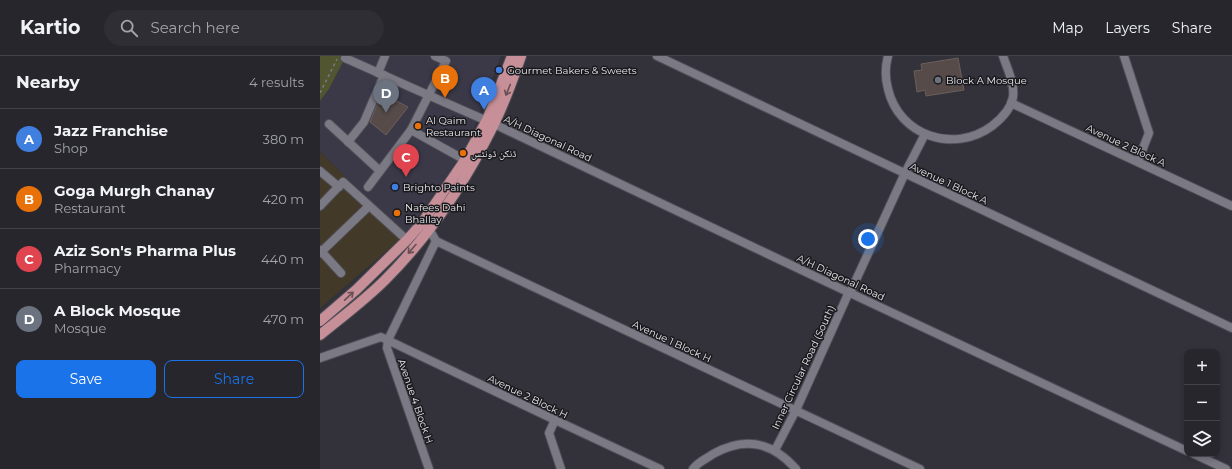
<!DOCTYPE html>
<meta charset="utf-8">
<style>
:root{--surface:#26262c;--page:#2e2e34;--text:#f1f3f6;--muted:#a4a5a9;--line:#424348;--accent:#1a73e8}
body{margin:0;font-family:Montserrat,"Noto Naskh Arabic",sans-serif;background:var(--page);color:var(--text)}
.controls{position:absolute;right:12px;bottom:12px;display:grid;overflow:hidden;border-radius:8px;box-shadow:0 2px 6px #0003}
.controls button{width:36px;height:36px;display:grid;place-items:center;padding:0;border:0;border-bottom:1px solid var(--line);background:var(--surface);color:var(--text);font:20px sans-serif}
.you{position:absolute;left:548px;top:183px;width:14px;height:14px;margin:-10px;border:3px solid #fff;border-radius:50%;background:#1a73e8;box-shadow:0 0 0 6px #1a73e833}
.badge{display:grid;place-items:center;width:26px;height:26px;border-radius:50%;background:var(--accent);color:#fff;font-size:13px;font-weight:700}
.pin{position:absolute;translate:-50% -33px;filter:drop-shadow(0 1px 2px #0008)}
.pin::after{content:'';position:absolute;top:21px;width:14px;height:12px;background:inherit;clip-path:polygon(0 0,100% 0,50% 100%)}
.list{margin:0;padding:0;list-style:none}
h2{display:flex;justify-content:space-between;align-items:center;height:52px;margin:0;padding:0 16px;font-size:17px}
h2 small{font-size:13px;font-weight:400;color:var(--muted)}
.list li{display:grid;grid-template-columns:26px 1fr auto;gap:12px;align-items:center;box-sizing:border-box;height:60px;padding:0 16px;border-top:1px solid var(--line)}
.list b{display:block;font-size:15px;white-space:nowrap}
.list p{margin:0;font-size:13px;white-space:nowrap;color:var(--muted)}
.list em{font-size:13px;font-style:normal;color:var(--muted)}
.actions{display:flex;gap:8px;padding:12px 16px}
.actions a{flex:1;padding:9px 0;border:1px solid var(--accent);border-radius:8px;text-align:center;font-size:14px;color:var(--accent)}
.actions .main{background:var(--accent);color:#fff}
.icon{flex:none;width:22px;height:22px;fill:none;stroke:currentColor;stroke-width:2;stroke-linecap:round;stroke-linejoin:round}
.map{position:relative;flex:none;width:912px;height:413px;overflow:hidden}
header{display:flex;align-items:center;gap:24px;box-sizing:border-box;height:56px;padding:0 20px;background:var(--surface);border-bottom:1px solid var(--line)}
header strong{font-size:19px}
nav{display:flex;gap:22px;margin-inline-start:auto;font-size:14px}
.search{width:280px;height:36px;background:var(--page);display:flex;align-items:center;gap:10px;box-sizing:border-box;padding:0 14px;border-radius:22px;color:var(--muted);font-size:15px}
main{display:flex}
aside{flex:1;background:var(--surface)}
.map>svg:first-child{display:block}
.built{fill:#3b3948}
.education{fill:#423928}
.green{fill:#515530}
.building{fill:#564b48;stroke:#6a5f5b}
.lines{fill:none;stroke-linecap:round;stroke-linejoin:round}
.minor-casing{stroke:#4f4f57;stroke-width:10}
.major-casing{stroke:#4f4f57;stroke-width:12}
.path{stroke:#7b7a81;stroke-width:1.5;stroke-dasharray:3 3;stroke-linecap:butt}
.minor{stroke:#7b7984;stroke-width:8}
.major{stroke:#c78f97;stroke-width:10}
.oneway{stroke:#684f54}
.shop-dot{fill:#3f7fe0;stroke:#1a1a1e;stroke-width:1.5}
.worship-dot{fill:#6b7280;stroke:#1a1a1e;stroke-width:1.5}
.food-dot{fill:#e8710a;stroke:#1a1a1e;stroke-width:1.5}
.labels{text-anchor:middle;stroke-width:3;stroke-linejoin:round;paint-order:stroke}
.poi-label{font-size:10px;fill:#e7e7ec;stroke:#1a1a1e;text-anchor:start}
.street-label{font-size:10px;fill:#e7e7ec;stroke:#1a1a1e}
</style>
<header>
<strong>Kartio</strong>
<div class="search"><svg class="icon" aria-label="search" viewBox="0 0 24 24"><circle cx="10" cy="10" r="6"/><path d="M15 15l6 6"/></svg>Search here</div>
<nav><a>Map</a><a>Layers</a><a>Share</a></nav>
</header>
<main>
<aside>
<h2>Nearby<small>4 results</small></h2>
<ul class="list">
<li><span class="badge" style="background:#3f7fe0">A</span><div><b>Jazz Franchise</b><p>Shop</p></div><em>380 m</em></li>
<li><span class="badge" style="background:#e8710a">B</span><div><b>Goga Murgh Chanay</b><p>Restaurant</p></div><em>420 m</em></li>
<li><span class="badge" style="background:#e0444e">C</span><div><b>Aziz Son's Pharma Plus</b><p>Pharmacy</p></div><em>440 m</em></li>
<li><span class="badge" style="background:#6b7280">D</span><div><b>A Block Mosque</b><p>Mosque</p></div><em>470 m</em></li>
</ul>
<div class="actions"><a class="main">Save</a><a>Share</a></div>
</aside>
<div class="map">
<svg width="912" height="413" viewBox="0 0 912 413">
<rect width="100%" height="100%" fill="#33323b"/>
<polygon class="built" points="26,0 181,0 147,90 85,179 0,96 0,45 9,33"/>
<polygon class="education" points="0,96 85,179 0,252"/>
<polygon class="green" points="0,0 26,0 9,33 0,45"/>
<g class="building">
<polygon points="638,2 644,34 606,40 605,34 597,36 594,15 602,14 601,8"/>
<polygon points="62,37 88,51 66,79 50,66"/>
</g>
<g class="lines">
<defs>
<g id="minor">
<polyline points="337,0 912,272"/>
<path d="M568 0C565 11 565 22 568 33 579 80 634 98 672 70 681 63 691 53 693 41 695 28 687 12 683 0"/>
<polyline points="804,0 829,77 818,105"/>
<polyline points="25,2 108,39 174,68 530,237 867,395"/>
<polyline points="58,17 65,0"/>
<polyline points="691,47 912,150"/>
<polyline points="9,68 60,115"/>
<polyline points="91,74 145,104"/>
<polyline points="28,86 44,66 64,19"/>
<polyline points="0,115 19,131"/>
<polyline points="48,131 91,74 126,5 115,0"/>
<polyline points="0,150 23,126 87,184"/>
<polyline points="106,170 109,173 116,185 600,413"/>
<polyline points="0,194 21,217"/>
<polyline points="0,197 49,150"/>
<polyline points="530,237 585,117 605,78"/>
<polyline points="0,302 61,281 235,364 340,413"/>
<polyline points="235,364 229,377 241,413"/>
<polyline points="455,394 476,354 529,236"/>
<polyline points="874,398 906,413"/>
<polyline points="109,413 67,292 68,284 116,185"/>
<path d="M373 413C378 406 386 403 393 398 425 380 452 386 476 413"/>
</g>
<g id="major">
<polyline points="0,265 36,234 87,184 102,167 145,104 167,64 192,0"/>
<path d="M0 279C22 261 45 244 65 224 110 179 146 125 174 68 185 46 193 23 201 0"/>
</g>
</defs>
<use href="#minor" class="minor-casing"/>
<use href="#major" class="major-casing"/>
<polyline class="path" points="0,37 17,3"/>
<use href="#minor" class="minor"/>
<use href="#major" class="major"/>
</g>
<defs><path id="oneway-shaft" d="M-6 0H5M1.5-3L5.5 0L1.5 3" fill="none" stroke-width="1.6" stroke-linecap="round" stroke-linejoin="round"/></defs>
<g class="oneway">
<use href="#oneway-shaft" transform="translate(188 34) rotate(112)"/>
<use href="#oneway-shaft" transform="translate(92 193) rotate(131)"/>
<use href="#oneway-shaft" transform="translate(29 240) rotate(-43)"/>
</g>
<g class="shop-dot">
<circle cx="179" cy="14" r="4"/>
<circle cx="75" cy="131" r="4"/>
</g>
<circle class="worship-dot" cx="618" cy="24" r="4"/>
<g class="food-dot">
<circle cx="98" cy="70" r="4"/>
<circle cx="143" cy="97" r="4"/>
<circle cx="77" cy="157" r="4"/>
</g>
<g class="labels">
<g class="poi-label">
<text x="187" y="18">Gourmet Bakers &amp; Sweets</text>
<text x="626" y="28">Block A Mosque</text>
<text x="106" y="68">Al Qaim<tspan x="106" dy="12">Restaurant</tspan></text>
<text x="151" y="101">ڈنکن ڈونٹس</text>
<text x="83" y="135">Brighto Paints</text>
<text x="85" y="155">Nafees Dahi<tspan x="85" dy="12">Bhallay</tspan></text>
</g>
<g class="street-label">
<text transform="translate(228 82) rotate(25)" y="4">A/H Diagonal Road</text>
<text transform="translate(806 89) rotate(25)" y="4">Avenue 2 Block A</text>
<text transform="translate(629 127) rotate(25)" y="4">Avenue 1 Block A</text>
<text transform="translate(521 221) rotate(25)" y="4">A/H Diagonal Road</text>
<text transform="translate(352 285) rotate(25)" y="4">Avenue 1 Block H</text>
<text transform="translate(483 311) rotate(-65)" y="4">Inner Circular Road (South)</text>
<text transform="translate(208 340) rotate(26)" y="4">Avenue 2 Block H</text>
<text transform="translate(96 345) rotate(71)" y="4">Avenue 4 Block H</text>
</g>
</g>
</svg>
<div class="controls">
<button>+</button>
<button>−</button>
<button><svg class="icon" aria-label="layers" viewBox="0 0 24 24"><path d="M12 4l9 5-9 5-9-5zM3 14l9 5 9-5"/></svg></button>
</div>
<div class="you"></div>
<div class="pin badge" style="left:164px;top:54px;background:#3f7fe0">A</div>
<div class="pin badge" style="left:125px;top:42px;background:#e8710a">B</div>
<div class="pin badge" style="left:86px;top:121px;background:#e0444e">C</div>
<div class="pin badge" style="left:66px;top:57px;background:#6b7280">D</div>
</div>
</main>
